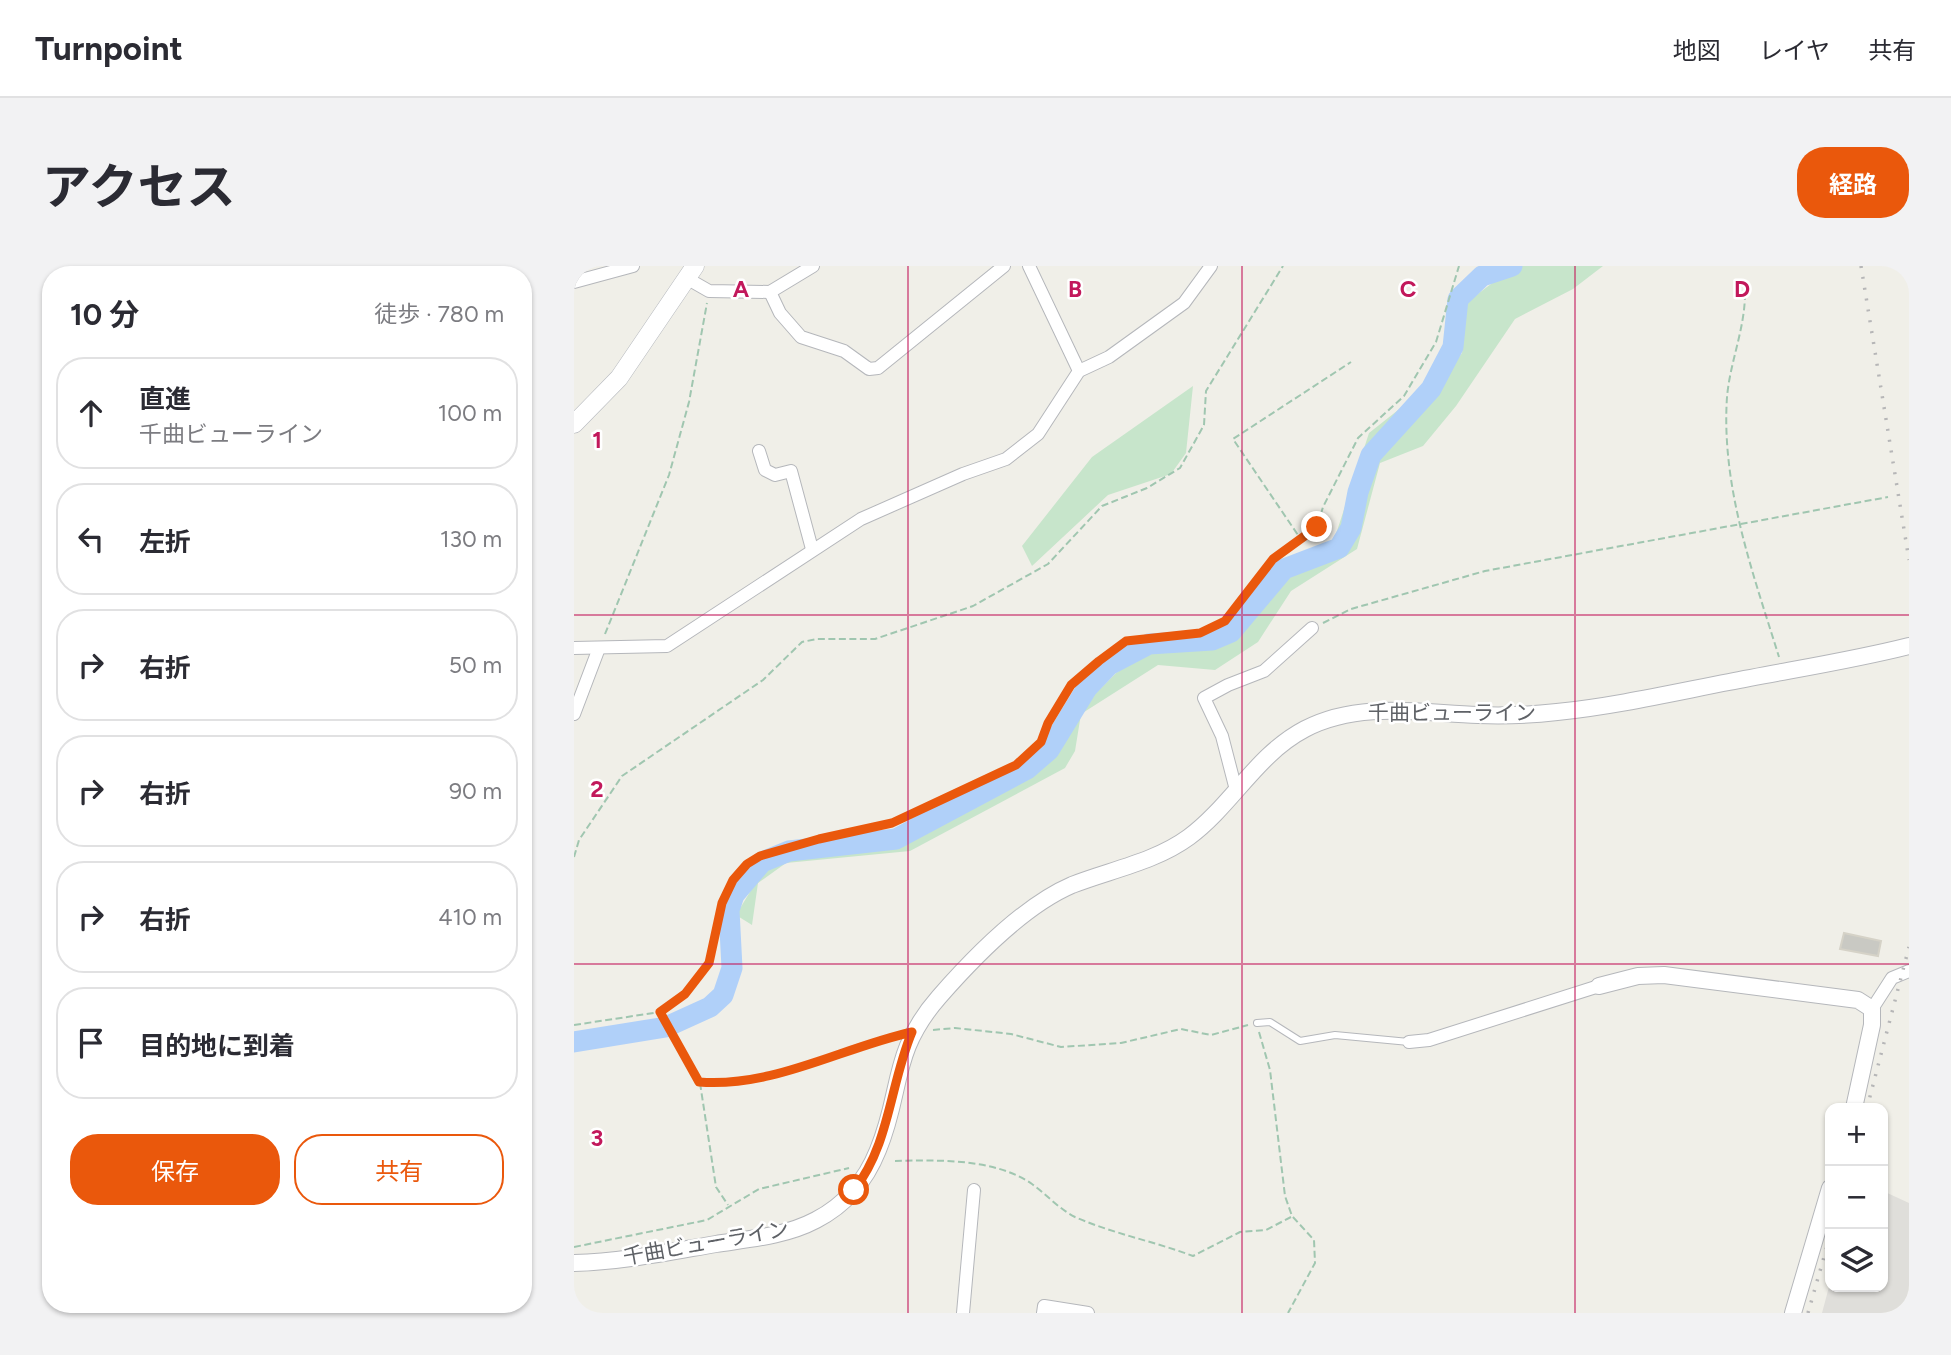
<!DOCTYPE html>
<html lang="ja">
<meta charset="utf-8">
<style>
:root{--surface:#fff;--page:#f2f2f3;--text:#2b2b33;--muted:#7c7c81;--line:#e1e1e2;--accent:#ea580c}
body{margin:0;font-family:Figtree,"Noto Sans JP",sans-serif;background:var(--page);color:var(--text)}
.controls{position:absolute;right:21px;bottom:21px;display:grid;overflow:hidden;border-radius:14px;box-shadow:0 2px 5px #0004}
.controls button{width:63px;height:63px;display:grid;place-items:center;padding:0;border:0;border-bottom:2px solid var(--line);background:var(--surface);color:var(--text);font:35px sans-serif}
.stop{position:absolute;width:21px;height:21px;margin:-16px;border:5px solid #ea580c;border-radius:50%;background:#fff}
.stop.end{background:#ea580c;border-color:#fff;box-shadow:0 2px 7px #0008}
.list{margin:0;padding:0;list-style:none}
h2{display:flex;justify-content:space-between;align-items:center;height:91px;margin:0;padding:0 28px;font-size:30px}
h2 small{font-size:23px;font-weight:400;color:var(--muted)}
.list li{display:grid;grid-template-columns:46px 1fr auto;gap:21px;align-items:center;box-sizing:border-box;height:112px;margin:0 14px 14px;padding:0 14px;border:2px solid var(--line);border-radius:28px}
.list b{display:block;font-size:26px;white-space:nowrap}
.list p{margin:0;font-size:23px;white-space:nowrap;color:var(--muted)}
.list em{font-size:23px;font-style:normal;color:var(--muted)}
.actions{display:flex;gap:14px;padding:21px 28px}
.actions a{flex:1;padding:16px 0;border:2px solid var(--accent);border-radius:28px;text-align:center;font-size:24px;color:var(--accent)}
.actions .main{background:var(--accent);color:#fff}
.icon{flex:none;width:38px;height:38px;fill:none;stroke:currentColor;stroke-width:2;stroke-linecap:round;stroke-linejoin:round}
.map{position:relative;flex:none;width:1335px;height:1047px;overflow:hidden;border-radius:28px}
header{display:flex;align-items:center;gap:42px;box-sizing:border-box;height:98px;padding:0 35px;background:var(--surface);border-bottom:2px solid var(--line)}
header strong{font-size:33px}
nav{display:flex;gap:38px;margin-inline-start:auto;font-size:24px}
.intro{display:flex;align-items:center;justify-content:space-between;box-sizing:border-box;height:168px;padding:0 42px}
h1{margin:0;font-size:49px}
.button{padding:18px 32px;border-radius:28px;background:var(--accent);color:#fff;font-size:24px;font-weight:700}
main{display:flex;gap:42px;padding:0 42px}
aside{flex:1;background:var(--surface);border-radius:28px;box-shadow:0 2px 5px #0004}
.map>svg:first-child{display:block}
.industrial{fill:#dfdeda}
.green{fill:#c7e5cb}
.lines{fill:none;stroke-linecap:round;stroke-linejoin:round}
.river{stroke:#b0d0f9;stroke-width:21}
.building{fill:#c9c9c3;stroke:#d5d2c7;stroke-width:2}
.service-casing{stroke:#b5b7bb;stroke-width:8}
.minor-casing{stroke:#b5b7bb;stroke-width:14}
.tertiary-casing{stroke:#b5b7bb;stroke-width:18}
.secondary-casing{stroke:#b6b9be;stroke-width:19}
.path{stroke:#a0c6b0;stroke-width:2;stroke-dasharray:7 3.5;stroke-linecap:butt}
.service{stroke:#fff;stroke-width:6}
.minor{stroke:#fff;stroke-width:12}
.tertiary{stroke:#fff;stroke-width:16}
.secondary{stroke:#fff;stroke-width:18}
.rail{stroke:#b6b6b7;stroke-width:3.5;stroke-dasharray:2 9;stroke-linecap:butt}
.route{stroke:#ea580c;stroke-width:9}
.grid{fill:none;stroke:#c2185b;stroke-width:2;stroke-opacity:0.55}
.labels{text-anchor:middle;stroke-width:5;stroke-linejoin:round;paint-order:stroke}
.street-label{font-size:21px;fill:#5f6267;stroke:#fff}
.grid-label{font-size:23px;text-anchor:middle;font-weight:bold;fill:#c2185b;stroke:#fff;stroke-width:5;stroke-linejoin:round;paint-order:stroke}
</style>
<header>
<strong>Turnpoint</strong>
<nav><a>地図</a><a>レイヤ</a><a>共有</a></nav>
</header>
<div class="intro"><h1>アクセス</h1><a class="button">経路</a></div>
<main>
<aside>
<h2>10 分<small>徒歩 · 780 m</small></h2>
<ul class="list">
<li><svg class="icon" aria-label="ahead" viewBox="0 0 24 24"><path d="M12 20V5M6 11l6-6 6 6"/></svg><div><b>直進</b><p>千曲ビューライン</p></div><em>100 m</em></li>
<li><svg class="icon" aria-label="left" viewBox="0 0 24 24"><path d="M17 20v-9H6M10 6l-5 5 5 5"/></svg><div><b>左折</b></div><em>130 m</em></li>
<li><svg class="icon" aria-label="right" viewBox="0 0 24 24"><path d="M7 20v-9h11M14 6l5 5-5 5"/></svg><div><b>右折</b></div><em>50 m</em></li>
<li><svg class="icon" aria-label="right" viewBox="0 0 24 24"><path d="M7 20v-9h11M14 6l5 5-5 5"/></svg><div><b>右折</b></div><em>90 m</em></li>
<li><svg class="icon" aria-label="right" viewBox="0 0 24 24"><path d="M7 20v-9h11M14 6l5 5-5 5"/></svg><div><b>右折</b></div><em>410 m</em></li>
<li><svg class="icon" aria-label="arrive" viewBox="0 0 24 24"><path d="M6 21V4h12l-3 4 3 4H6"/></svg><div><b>目的地に到着</b></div></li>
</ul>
<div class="actions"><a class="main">保存</a><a>共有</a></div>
</aside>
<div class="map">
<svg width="1335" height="1047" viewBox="0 0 1335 1047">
<rect width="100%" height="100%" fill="#f0efe8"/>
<polygon class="industrial" points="1309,925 1335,937 1335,1047 1248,1047 1256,1017 1256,1021 1309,1021"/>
<g class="green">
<polygon points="941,0 1029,0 999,23 941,53 882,140 849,180 806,197 783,283 717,325 684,376 641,404 584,399 507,448 501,485 491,502 336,585 212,597 184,617 178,659 162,649 191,601 232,587 331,574 454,511 487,462 542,407 585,380 618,379 662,369 695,323 710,309 736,299 761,271 795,167 876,103 888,87 893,36"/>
<polygon points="619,120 612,187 597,208 534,229 458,300 448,280 518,191"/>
</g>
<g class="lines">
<polyline class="river" points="0,776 92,761 136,741 149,729 158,702 155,644 160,629 188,596 215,585 322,573 453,503 475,484 513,422 535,399 575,378 638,374 657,366 710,303 765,282 777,262 784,226 797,189 857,123 879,81 884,33 908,10 938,0"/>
</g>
<polygon class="building" points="1270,667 1307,675 1304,690 1266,683"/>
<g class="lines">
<defs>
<polyline id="service" points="683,757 696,756 726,775 761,769 835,776"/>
<g id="minor">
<polyline points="455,0 505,105"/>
<polyline points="114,13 135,25 196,26 239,0"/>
<polyline points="0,16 59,0"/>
<polyline points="196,26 206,47 227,71 270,85 295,103 304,102 430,0"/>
<polyline points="185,185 191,204 201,209 217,205 238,283"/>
<polyline points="0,382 93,380 287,253 389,208 432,193 464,168 505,105 535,91 610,37 637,0"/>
<polyline points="0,448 25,382"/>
<polyline points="662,524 648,470 630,432 654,419 690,405 738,362"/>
<polyline points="1298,743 1318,712 1335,705"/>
<polyline points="835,776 855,774 1025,720"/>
<polyline points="389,1047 400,924"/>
<polyline points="469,1047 470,1040 514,1047"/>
</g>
<g id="tertiary">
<polyline points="1025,720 1064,710 1090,709 1284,734 1298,743 1298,759 1280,842"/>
<path d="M0 997C47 996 95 986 142 978 175 973 212 970 242 954 271 939 292 914 304 884 329 824 316 787 365 731 400 691 449 640 498 619 536 604 581 596 615 571 658 539 683 488 731 463 785 435 846 447 904 449 930 450 957 449 983 446 1041 440 1098 427 1155 416 1215 404 1276 395 1335 380"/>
<polyline points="1219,1047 1256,922"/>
</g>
<polyline id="secondary" points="0,158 45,112 121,0"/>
</defs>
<use href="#service" class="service-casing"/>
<use href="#minor" class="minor-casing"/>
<use href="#tertiary" class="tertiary-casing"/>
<use href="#secondary" class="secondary-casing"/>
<g class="path">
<path d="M1171 27C1171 63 1156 96 1153 131 1147 221 1179 307 1205 391"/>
<polyline points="729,273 743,261 749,241 784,172 830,130 862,76 885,0"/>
<polyline points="749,357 777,343 911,305 1314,231"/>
<polyline points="31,368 95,209 115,136 133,37"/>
<polyline points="398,521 441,499 467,476 474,457 497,419 552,375 626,367 651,355 699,293 728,275 659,173 777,96"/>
<polyline points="0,591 5,574 48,510 189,414 228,376 243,373 301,373 399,340 474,298 528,240 573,222 606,202 630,159 632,125 709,0"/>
<polyline points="87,746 111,728 135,697 148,637 159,614 173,598 186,590 245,573 318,557 401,518"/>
<path d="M0 759 86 746 125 816C195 821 256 784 323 770"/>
<polyline points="359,764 381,762 437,768 487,781 547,777 607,763 637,769 674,759"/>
<polyline points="685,766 696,804 711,930 718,950 740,974 741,997 714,1047"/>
<polyline points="126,817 142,921 154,939"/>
<path d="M321 895C364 894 420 892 458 918 472 928 485 943 501 951 540 968 579 975 619 990L666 966 692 964 717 951"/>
<polyline points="0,981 133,954 185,923 275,902"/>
</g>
<use href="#service" class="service"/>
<use href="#minor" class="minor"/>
<use href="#tertiary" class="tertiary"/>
<use href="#secondary" class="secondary"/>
<g class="rail">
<polyline points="1287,0 1335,294"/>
<polyline points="1293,842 1335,681"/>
<polyline points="1234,1047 1256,970"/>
</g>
</g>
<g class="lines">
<path class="route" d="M280 924C316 878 316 818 338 766 267 782 199 822 125 816L86 746 111 728 135 697 148 637 159 614 173 598 186 590 245 573 318 557 442 499 467 476 474 457 497 419 525 395 552 375 626 367 651 355 699 293 743 261"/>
</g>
<path class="grid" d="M334 0V1047M668 0V1047M1001 0V1047M0 349H1335M0 698H1335"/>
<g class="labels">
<g class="street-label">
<text x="878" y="454">千曲ビューライン</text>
<text transform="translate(132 977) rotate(-10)" y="7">千曲ビューライン</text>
</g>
</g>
<g class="grid-label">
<text x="167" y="31">A</text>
<text x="501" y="31">B</text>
<text x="834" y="31">C</text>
<text x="1168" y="31">D</text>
<text x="23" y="182">1</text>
<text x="23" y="531">2</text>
<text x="23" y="880">3</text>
</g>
</svg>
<div class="controls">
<button>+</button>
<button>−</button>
<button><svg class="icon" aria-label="layers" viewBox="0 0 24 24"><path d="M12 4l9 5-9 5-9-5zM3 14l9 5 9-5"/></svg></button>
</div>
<div class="stop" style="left:280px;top:924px"></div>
<div class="stop end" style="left:743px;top:261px"></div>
</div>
</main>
